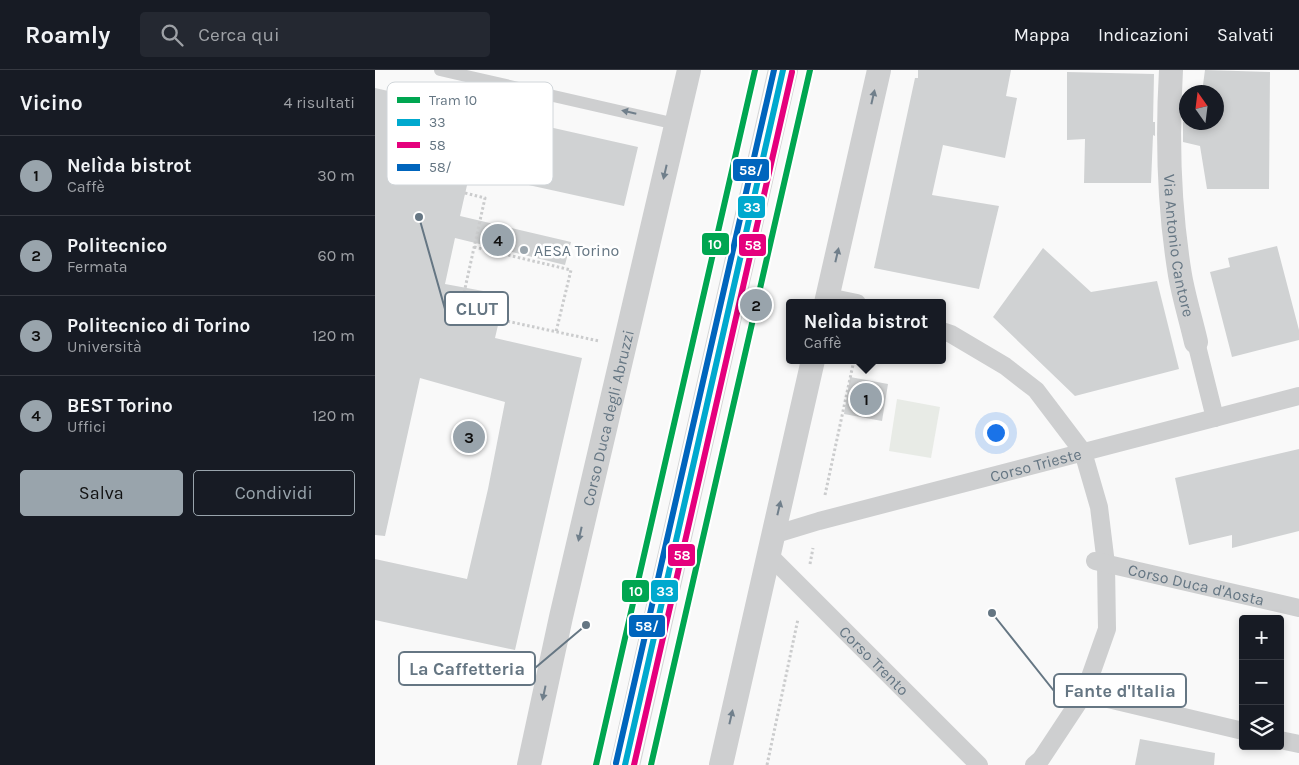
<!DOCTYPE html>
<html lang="it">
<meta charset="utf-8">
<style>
:root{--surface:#171b24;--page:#242831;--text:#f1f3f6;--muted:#9ea1a6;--line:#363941;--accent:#99a4ac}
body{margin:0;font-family:Karla,sans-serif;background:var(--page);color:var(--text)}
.controls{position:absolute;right:15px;bottom:15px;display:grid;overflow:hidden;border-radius:5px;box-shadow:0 2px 8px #0003}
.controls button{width:45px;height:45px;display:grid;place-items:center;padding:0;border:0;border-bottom:1px solid var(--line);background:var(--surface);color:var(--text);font:25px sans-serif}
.compass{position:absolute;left:804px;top:15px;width:45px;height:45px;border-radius:50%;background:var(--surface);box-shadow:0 2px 8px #0003;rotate:346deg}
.you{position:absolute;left:620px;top:362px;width:18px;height:18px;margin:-12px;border:4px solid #fff;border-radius:50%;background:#1a73e8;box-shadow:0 0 0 8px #1a73e833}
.badge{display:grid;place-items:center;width:32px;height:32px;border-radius:50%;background:var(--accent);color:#111;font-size:16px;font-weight:700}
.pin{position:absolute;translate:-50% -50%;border:2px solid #fff;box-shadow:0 1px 5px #0006}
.popup{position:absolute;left:411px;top:229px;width:160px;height:65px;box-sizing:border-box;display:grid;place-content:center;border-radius:5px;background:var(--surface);filter:drop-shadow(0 1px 4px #0005);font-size:16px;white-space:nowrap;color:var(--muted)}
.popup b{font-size:19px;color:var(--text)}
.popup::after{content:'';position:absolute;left:50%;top:100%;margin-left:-10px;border:10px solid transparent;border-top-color:var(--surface)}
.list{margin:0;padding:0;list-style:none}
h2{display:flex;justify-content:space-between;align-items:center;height:65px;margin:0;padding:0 20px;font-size:21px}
h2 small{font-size:16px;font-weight:400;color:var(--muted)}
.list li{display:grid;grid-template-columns:32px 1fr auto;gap:15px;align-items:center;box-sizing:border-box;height:80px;padding:0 20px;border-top:1px solid var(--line)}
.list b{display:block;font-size:19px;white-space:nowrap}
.list p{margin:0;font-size:16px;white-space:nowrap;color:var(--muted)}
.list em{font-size:16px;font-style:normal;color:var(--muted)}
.actions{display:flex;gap:10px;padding:15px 20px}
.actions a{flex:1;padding:11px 0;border:1px solid var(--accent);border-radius:5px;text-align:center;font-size:18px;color:var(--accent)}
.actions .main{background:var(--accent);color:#111}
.icon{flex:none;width:28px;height:28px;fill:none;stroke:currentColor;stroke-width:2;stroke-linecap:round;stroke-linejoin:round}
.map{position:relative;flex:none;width:924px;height:695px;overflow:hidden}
header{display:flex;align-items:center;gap:30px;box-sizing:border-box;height:70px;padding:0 25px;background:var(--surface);border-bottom:1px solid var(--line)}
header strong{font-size:24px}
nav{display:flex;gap:28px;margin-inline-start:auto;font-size:18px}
.search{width:350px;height:45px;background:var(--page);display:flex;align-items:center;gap:12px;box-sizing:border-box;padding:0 18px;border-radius:5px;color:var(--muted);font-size:19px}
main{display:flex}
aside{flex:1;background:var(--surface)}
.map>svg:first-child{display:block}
.green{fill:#e8ebe6}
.building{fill:#d0d2d3}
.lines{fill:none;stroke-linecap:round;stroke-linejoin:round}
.secondary-casing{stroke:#d5d6d7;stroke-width:30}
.path{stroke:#cbcccd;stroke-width:3;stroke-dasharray:2.5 2.5;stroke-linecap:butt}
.service{stroke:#cecfd0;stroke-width:12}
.pedestrian{stroke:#cecfd0;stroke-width:18}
.minor{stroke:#cecfd0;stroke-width:24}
.secondary{stroke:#e1e2e2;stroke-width:28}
.bus-1-casing{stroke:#fff;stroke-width:10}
.bus-2-casing{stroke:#fff;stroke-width:10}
.bus-3-casing{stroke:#fff;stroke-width:10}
.bus-1{stroke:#00a9ce;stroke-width:6}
.bus-2{stroke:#e5007d;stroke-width:6}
.bus-3{stroke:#0065bd;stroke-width:6}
.tram-1-casing{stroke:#fff;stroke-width:10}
.tram-1{stroke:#00a651;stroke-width:6}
.oneway{fill:#707f8b}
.poi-dot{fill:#99a4ac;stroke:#fff;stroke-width:2}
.labels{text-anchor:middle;stroke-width:5;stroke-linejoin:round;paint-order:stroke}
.street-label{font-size:16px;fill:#657683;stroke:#fff}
.poi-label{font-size:16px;fill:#657683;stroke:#fff;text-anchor:start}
.key{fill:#fff;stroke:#d1d6da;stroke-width:1}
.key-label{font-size:14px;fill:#657683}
.leader{fill:none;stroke:#657683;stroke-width:2}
.callout-dot{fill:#657683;stroke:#fff;stroke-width:2}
.callout{fill:#fff;stroke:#657683;stroke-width:2}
.callout-label{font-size:18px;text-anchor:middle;font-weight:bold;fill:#657683}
.line-badge{stroke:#fff;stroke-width:2}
.badge-label{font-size:14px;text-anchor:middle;font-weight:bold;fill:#fff}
</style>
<header>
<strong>Roamly</strong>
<div class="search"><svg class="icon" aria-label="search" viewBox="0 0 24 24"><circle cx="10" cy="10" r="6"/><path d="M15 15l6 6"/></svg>Cerca qui</div>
<nav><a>Mappa</a><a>Indicazioni</a><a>Salvati</a></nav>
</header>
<main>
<aside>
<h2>Vicino<small>4 risultati</small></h2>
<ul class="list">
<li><span class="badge">1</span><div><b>Nelìda bistrot</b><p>Caffè</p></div><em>30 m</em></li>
<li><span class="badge">2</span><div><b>Politecnico</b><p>Fermata</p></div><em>60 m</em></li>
<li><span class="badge">3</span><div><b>Politecnico di Torino</b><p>Università</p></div><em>120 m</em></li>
<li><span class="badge">4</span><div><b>BEST Torino</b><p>Uffici</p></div><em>120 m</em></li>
</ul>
<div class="actions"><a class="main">Salva</a><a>Condividi</a></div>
</aside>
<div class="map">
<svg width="924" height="695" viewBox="0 0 924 695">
<rect width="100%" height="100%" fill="#f9f9f9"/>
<polygon class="green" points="522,329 565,337 556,388 514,381"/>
<g class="building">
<polygon points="543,0 636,0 631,26 642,28 630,88 568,75 557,125 624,136 604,219 499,198 540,8 543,8"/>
<polygon points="830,0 895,2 894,119 832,119 825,76 808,72 808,52 842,52 842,22 827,22"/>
<polygon points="692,2 779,4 778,52 780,52 780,66 778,65 776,113 709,113 710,69 692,70"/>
<polygon points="0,18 263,77 249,136 95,102 85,146 196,172 190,195 80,168 70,214 130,225 120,268 207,288 140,580 0,550 0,489 92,509 113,419 130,332 45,308 10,466 0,465"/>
<polygon points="902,176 924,260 924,270 857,287 835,202 855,197 853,188"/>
<polygon points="668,178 716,222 782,211 804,299 700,326 618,247"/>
<polygon points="475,307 513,314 507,351 469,344"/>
<polygon points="924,379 924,461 857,478 857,465 814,475 800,408"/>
<polygon points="765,669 840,683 839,695 760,695"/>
</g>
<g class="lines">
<defs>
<polyline id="secondary" points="250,695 408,0"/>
</defs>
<use href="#secondary" class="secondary-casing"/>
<g class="path">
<polyline points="90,123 110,128 85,241 224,271"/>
<polyline points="99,177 196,200 181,262"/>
<polyline points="450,425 479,290"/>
<polyline points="435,494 438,478"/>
<polyline points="392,695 423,549"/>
</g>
<polyline class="service" points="65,0 301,54"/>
<g class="pedestrian">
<polyline points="453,227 482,233"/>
<polyline points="567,261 576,264 630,296 661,320 708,382 724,437 731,494 732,559 709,624 666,689 659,695"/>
<polyline points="821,272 840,348"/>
<path id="s1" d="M398 465 444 451 924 326"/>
<path id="s2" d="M394 485 604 695"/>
<path id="s3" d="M720 491 924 538"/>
<polyline points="695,620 868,661"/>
<polyline points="905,670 924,674"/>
</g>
<g class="minor">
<path id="s4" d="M796 0C792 68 794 138 805 205 809 228 816 250 821 272"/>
<polyline points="451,233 504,0"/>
<path id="s5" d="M154 695 186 547 314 0"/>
<polyline points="346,695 438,290"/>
</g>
<use href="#secondary" class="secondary"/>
<defs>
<polyline id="bus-1" points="250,695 408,0"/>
<polyline id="bus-2" points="259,695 417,2"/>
<polyline id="bus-3" points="241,693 399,0"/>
</defs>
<use href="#bus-1" class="bus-1-casing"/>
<use href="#bus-2" class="bus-2-casing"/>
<use href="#bus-3" class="bus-3-casing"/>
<use href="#bus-1" class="bus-1"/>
<use href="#bus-2" class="bus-2"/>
<use href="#bus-3" class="bus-3"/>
<defs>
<g id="tram-1">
<polyline points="221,695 380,0"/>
<polyline points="276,695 435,0"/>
</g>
</defs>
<use href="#tram-1" class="tram-1-casing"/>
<use href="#tram-1" class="tram-1"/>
</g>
<defs><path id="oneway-solid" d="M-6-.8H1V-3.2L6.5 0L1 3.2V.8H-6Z" transform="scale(1.25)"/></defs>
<g class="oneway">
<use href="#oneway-solid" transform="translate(498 27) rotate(-77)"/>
<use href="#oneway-solid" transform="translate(254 42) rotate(-167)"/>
<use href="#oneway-solid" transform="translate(290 102) rotate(103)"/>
<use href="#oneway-solid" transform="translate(462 185) rotate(-77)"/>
<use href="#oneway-solid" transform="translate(404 438) rotate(-77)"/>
<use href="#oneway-solid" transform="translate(205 464) rotate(103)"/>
<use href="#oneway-solid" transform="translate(169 623) rotate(102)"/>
<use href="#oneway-solid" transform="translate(356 647) rotate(-77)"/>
</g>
<circle class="poi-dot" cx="149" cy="180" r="5"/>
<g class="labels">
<g class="street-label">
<text dy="6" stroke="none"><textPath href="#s4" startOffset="176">Via Antonio Cantore</textPath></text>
<text dy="6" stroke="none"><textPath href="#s5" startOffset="356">Corso Duca degli Abruzzi</textPath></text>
<text dy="6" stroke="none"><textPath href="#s1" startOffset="272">Corso Trieste</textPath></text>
<text dy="6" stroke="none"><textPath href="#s3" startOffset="104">Corso Duca d'Aosta</textPath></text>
<text dy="6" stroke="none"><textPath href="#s2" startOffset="149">Corso Trento</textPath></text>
</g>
<g class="poi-label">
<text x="159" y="186">AESA Torino</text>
</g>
</g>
<rect x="12" y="12" width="166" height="103" rx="8" class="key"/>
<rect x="22" y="27" width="23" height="6" fill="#00a651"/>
<rect x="22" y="49" width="23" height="7" fill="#00a9ce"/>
<rect x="22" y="72" width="23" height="6" fill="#e5007d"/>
<rect x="22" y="94" width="23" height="7" fill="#0065bd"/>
<g class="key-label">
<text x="54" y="35">Tram 10</text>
<text x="54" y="57">33</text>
<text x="54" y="80">58</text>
<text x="54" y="102">58/</text>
</g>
<path class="leader" d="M44 147L70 239M211 555L160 598M617 543L679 621"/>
<g class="callout-dot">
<circle cx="44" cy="147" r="5"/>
<circle cx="211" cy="555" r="5"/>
<circle cx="617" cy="543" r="5"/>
</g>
<g class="callout">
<rect x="70" y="222" width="63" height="33" rx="5"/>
<rect x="24" y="582" width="136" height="33" rx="5"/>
<rect x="679" y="604" width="132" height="33" rx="5"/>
</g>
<g class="callout-label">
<text x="102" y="245">CLUT</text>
<text x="92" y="605">La Caffetteria</text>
<text x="745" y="627">Fante d'Italia</text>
</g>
<g class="line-badge">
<rect x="357" y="88" width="38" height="24" rx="5" fill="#0065bd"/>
<rect x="362" y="125" width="29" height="24" rx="5" fill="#00a9ce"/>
<rect x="326" y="162" width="29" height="24" rx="5" fill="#00a651"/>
<rect x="363" y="163" width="29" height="24" rx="5" fill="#e5007d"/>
<rect x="292" y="473" width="29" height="24" rx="5" fill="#e5007d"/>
<rect x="246" y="509" width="29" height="24" rx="5" fill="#00a651"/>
<rect x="275" y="509" width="29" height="24" rx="5" fill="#00a9ce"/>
<rect x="253" y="544" width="38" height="24" rx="5" fill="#0065bd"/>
</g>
<g class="badge-label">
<text x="376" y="105">58/</text>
<text x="377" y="142">33</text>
<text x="340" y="179">10</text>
<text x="378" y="180">58</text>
<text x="307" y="490">58</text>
<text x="261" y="526">10</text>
<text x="290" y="526">33</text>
<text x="272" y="561">58/</text>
</g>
</svg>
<div class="controls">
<button>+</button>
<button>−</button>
<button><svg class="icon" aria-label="layers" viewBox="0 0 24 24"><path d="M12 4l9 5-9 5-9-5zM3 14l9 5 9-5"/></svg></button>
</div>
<svg class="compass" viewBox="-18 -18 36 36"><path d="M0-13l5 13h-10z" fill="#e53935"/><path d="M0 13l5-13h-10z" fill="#9ea1a6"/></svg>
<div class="you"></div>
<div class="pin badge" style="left:491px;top:329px">1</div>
<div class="popup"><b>Nelìda bistrot</b>Caffè</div>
<div class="pin badge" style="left:381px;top:235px">2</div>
<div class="pin badge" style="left:94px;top:367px">3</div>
<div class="pin badge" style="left:123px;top:170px">4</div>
</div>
</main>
